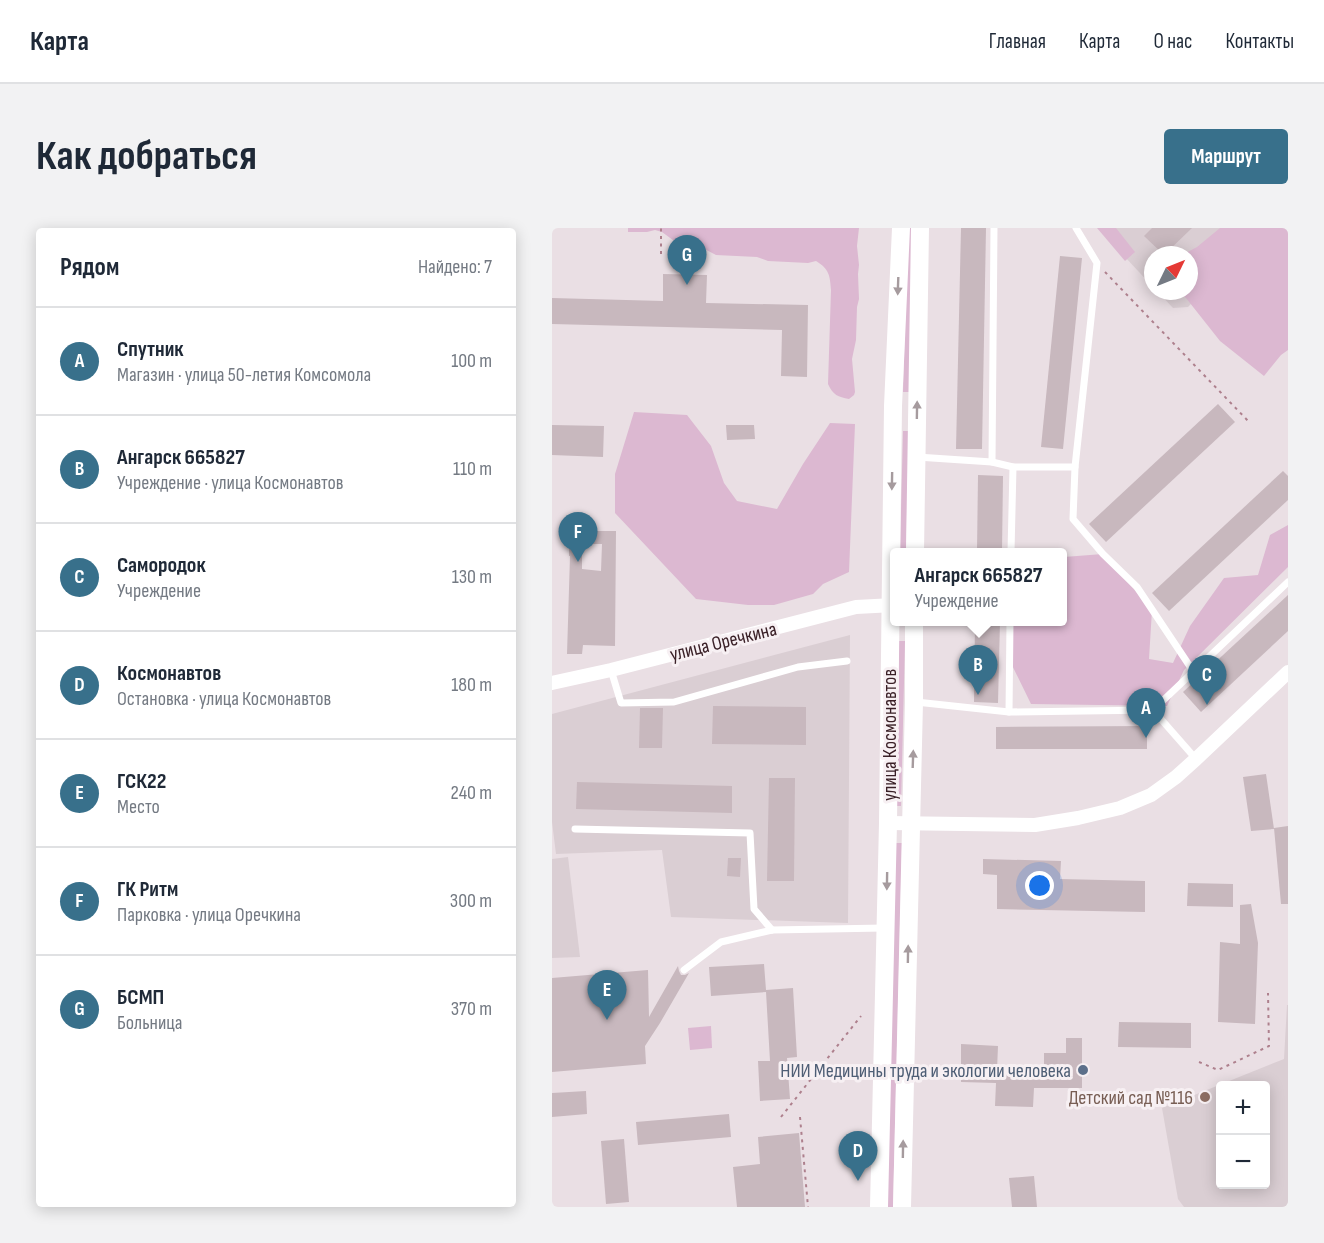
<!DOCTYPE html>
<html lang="ru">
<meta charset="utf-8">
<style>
:root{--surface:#fff;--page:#f2f2f3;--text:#1f2937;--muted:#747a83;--line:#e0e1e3;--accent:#38708b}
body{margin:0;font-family:"Sofia Sans Condensed",sans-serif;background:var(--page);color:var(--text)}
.controls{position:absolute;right:18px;bottom:18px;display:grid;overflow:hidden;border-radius:6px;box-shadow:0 3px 15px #0003}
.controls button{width:54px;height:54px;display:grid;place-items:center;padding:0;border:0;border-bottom:2px solid var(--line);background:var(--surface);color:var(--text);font:30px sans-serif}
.compass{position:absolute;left:592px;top:18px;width:54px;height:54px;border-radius:50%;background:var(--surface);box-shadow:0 3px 15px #0003;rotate:47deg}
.you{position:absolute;left:488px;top:658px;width:21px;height:21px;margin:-15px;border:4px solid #fff;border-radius:50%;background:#1a73e8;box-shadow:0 0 0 9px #1a73e833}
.badge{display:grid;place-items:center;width:39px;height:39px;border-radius:50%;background:var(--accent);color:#fff;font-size:20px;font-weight:700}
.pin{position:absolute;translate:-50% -50px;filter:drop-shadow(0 2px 3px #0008)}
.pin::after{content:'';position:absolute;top:32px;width:21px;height:18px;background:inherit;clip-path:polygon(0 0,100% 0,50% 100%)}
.popup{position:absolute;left:338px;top:320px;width:177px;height:78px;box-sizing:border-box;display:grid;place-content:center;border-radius:6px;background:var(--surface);filter:drop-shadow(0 2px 4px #0005);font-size:20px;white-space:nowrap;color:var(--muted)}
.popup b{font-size:22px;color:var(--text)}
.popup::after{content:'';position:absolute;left:50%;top:100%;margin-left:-12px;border:12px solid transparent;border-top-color:var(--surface)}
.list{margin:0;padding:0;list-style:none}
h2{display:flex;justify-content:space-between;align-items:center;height:78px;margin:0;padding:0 24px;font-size:26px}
h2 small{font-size:20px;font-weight:400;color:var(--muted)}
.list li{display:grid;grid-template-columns:39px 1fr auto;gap:18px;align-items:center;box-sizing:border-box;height:108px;padding:0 24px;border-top:2px solid var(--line)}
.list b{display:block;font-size:22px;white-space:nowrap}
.list p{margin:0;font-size:20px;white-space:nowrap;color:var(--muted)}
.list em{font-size:20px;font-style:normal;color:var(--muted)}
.map{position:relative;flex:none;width:736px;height:979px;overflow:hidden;border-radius:6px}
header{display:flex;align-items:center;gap:36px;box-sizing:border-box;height:84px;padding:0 30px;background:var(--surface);border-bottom:2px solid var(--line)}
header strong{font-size:28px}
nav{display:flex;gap:33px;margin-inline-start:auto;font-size:21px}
.intro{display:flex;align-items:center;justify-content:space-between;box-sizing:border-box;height:144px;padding:0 36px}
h1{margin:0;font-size:42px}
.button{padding:15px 27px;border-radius:6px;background:var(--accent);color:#fff;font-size:21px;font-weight:700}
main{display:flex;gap:36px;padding:0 36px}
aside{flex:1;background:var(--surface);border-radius:6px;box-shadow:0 3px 15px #0003}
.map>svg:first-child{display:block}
.built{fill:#daced3;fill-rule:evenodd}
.green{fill:#dcb8d1}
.building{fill:#c8b8be;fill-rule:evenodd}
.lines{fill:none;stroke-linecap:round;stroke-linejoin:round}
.path{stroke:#ae808d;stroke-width:2;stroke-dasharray:3 4.5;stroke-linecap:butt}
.lane{stroke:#fff;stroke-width:7}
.street{stroke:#fff;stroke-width:14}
.secondary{stroke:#fff;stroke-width:18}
.oneway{fill:#a69b9e}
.service-dot{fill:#5c6f8a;stroke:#f7f0f3;stroke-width:2}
.education-dot{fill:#8d6e63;stroke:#f7f0f3;stroke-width:2}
.labels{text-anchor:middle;stroke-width:6;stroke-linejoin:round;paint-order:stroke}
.street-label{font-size:20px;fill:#3a2027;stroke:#f7f0f3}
.service-label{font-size:20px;fill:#4e5e75;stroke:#f7f0f3;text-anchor:end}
.education-label{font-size:20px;fill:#785e54;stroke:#f7f0f3;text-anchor:end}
</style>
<header>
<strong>Карта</strong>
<nav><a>Главная</a><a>Карта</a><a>О нас</a><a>Контакты</a></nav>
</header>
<div class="intro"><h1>Как добраться</h1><a class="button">Маршрут</a></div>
<main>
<aside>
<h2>Рядом<small>Найдено: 7</small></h2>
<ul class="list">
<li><span class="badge">A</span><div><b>Спутник</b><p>Магазин · улица 50-летия Комсомола</p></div><em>100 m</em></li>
<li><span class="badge">B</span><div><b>Ангарск 665827</b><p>Учреждение · улица Космонавтов</p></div><em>110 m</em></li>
<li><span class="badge">C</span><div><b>Самородок</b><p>Учреждение</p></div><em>130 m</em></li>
<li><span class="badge">D</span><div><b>Космонавтов</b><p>Остановка · улица Космонавтов</p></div><em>180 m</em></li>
<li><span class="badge">E</span><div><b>ГСК22</b><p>Место</p></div><em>240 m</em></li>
<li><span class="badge">F</span><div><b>ГК Ритм</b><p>Парковка · улица Оречкина</p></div><em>300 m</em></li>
<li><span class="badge">G</span><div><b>БСМП</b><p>Больница</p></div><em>370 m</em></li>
</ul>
</aside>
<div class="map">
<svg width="736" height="979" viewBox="0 0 736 979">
<rect width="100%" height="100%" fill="#eadfe4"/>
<g class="built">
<polygon points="546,0 712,0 636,79 621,80 605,63 637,63 637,27 601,27 601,59"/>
<polygon points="298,407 296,695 119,689 110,622 4,626 0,594 0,486"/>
<polygon points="16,629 28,729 0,730 0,631"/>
<path d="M735 777H736V979H632L626 971 610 880 732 831ZM668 858H714V956H668Z"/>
</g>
<g class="green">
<path d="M76 0H307L305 18 307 37 306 46 307 71 305 79 304 112 300 131 303 164 302 167 297 171C286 169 281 167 276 156L279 62C278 47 277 41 264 33L256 35 216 33 205 29 164 27 141 15H125L110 4 103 2 95 4H76Z"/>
<polygon points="356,0 362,0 357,164 351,164"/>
<polygon points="545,0 564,0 583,24 573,33"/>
<polygon points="668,0 736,0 736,122 729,127 712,148 668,113 634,70 626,63 637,63 637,27 630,27 645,19"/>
<polygon points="82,184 135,187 159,218 172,255 185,273 225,281 251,236 278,195 303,196 297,344 271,356 261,366 222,377 196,377 144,371 63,285 63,246"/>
<polygon points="351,203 357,203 354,324 348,324"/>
<polygon points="736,297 736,339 632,442 615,478 479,476 458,433 460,394 510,394 510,338 512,329 551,326 600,382 597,431 621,435 638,398 672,350 706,347 718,307"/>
<polygon points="347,413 353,413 349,578 344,578"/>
<polygon points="343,615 350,615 341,979 334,979"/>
<polygon points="159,798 160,820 138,822 136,800"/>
</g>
<g class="building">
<polygon points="409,0 434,0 430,221 404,221"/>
<polygon points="600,0 640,0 612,27 592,8"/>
<polygon points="508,28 530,30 511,221 489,219"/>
<polygon points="111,46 155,47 154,75 256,77 255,149 229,148 230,102 0,96 0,70 111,73"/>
<polygon points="666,176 683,194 554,314 537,296"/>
<polygon points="0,197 52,198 51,229 0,227"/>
<polygon points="174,197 202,197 203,211 175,212"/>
<polygon points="731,243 736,248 736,272 617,383 600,365"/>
<polygon points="426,247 451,248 450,324 425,324"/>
<path d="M17 303H64L63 418 31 417 30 426H15L18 328H17ZM30 316H50L49 343 30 341Z"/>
<polygon points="736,367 736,403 649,484 631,464"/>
<polygon points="423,393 448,393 446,475 422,474"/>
<polygon points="161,478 254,479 254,517 160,516"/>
<polygon points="88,480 111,480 110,520 87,520"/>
<polygon points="595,498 595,521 444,521 444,499"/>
<polygon points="714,546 722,601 699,603 691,549"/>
<polygon points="217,550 243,550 242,653 215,653"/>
<polygon points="25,554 180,558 180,585 24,581"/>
<polygon points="736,598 736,676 729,676 722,600"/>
<polygon points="176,630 189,630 188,649 175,648"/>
<polygon points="431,631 509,633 508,651 593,653 593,684 445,681 445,647 431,646"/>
<polygon points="636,655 681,656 681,679 635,678"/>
<polygon points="699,676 706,715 703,796 666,794 668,714 688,716 688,677"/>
<polygon points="212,736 214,762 241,760 245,829 235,830 238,871 208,873 206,833 218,833 214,764 159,768 157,739"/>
<polygon points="126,738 127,743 129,747 133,747 137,745 108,795 93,818 94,836 0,844 0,750 96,742 97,789"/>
<polygon points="567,794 639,795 639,820 566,819"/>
<polygon points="514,810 530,810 530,860 482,860 481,879 443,878 444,855 409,854 409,816 446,818 445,842 492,842 492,825 514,825"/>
<polygon points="34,863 35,886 0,889 0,865"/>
<polygon points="177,886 179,909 86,917 84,894"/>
<polygon points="247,905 253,979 185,979 181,939 208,936 206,909"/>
<polygon points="72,911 77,974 54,976 49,913"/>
<polygon points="482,948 485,979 460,979 457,950"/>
</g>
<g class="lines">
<g class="path">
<polyline points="109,26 109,0"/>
<polyline points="553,44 698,195"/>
<polyline points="647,834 666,842 717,818 716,765"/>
<polyline points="229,889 309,788"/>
<polyline points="248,889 256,979"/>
</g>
<g class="lane">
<polyline points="365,229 440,234 461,239 523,239 545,35 524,0"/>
<polyline points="440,234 442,0"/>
<polyline points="523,239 521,291 551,326 585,359 641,443"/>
<polyline points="459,324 461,239"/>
<polyline points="59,442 69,475 122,474 246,439 295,433"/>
<polyline points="364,474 457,484 601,482 736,354"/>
<polyline points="601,482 644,531"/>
<polyline points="457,484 458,394"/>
<polyline points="23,601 198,605 202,681 220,702"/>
<polyline points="132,742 169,714 220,702 332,700"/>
</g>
<g class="street">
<polyline points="0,455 59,442 304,379 342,377"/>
<polyline points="336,595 483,597 526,590 568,580 599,567 624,549 644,531 736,444"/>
</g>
<g class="secondary">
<polyline points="363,324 368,0"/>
<polyline points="327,979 336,595 341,178 349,0"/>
<polyline points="350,979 362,474 362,394"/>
</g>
</g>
<defs><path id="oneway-solid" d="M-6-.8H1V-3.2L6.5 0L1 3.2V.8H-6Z" transform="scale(1.5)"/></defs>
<g class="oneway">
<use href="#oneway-solid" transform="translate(346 58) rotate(92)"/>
<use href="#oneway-solid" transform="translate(365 182) rotate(-89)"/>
<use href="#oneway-solid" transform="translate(340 253) rotate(91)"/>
<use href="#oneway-solid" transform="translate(361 531) rotate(-88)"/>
<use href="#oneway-solid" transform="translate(335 653) rotate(91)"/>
<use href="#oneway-solid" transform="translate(356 726) rotate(-89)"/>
<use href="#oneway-solid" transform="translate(351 921) rotate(-89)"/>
</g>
<circle class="service-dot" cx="531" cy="842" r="6"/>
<circle class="education-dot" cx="653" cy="869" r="6"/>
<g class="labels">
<g class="street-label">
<text transform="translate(171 413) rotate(-14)" y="7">улица Оречкина</text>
<text transform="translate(337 507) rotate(-90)" y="7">улица Космонавтов</text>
</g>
<g class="service-label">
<text x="519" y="849">НИИ Медицины труда и экологии человека</text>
</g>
<g class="education-label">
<text x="641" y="876">Детский сад №116</text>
</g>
</g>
</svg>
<div class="controls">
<button>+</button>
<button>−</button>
</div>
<svg class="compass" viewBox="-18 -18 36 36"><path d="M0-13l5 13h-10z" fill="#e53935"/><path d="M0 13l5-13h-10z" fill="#747a83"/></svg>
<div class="you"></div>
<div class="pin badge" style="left:594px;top:510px">A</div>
<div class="pin badge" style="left:426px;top:467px">B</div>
<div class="popup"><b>Ангарск 665827</b>Учреждение</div>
<div class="pin badge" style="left:655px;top:477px">C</div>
<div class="pin badge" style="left:306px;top:953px">D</div>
<div class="pin badge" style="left:55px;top:792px">E</div>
<div class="pin badge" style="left:26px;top:334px">F</div>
<div class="pin badge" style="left:135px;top:57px">G</div>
</div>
</main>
